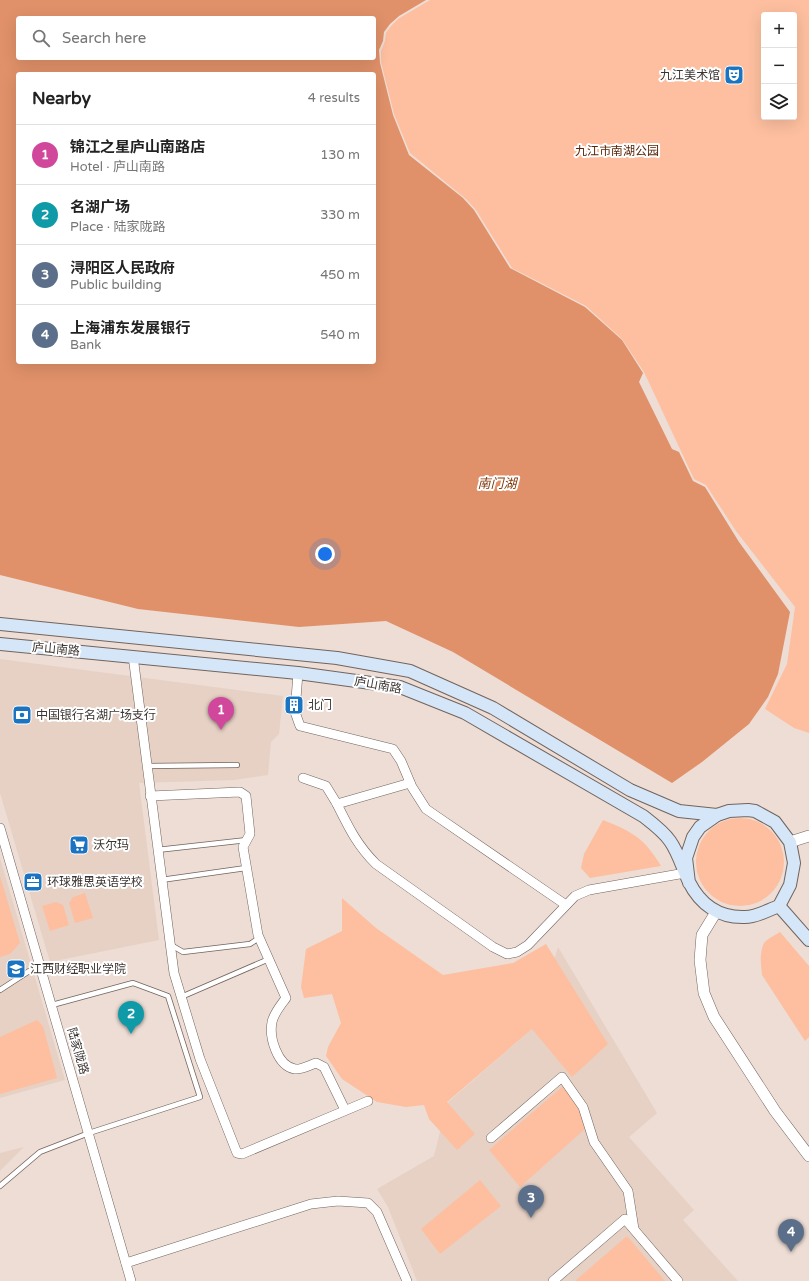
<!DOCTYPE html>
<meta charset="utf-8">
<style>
:root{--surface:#fff;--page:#f2f2f2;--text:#222;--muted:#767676;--line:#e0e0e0;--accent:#0b8043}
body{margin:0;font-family:"Varela Round","Noto Sans SC",sans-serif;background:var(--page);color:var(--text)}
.controls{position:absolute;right:12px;top:12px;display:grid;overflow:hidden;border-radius:4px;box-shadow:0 4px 16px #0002}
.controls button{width:36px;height:36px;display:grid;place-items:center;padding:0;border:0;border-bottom:1px solid var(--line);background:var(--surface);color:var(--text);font:20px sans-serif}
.you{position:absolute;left:325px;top:554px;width:14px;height:14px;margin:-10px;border:3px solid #fff;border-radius:50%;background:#1a73e8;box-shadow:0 0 0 6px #1a73e833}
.badge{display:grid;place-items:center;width:26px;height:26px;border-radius:50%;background:var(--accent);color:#fff;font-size:13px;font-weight:700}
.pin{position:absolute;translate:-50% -33px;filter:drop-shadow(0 1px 2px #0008)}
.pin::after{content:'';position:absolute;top:21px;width:14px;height:12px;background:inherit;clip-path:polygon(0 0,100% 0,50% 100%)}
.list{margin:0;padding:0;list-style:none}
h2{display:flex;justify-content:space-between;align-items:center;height:52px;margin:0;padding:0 16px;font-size:17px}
h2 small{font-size:13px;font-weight:400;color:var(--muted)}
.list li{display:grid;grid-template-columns:26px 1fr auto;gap:12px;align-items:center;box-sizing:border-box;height:60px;padding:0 16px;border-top:1px solid var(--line)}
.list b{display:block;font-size:15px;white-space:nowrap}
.list p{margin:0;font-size:13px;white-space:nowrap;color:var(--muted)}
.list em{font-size:13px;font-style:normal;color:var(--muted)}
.icon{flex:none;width:22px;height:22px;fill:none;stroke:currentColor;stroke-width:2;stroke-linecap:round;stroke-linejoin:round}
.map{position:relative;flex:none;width:809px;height:1281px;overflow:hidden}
.search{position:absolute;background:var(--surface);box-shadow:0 4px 16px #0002;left:16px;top:16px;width:360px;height:44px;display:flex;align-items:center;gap:10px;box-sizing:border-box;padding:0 14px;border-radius:4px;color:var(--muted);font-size:15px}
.panel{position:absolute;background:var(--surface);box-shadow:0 4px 16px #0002;left:16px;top:72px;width:360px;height:292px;border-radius:4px}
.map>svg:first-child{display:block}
.built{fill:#e7d1c5}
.green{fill:#fdbf9f;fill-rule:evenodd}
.water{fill:#e09169;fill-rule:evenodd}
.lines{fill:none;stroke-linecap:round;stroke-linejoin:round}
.service-casing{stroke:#72645d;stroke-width:6}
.minor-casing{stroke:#72645d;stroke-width:10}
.tertiary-casing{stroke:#72645d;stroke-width:12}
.secondary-casing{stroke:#72645d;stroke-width:14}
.service{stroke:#fff;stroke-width:4.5}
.minor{stroke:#fff;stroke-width:9}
.tertiary{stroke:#fff;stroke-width:11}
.secondary{stroke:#d4e6f8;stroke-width:12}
.labels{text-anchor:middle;stroke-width:4;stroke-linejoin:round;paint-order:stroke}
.poi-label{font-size:12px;fill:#3b3431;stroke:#fff;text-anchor:start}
.park-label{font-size:12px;fill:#582607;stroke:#fff}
.street-label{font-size:12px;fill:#3b3431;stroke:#fff}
.water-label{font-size:13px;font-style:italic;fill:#823b0d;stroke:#fff}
</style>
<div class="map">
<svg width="809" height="1281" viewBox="0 0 809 1281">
<rect width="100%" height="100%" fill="#edddd5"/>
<g class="built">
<polygon points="0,659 283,696 279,734 271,742 268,775 234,780 139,783 159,940 50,962 0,793"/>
<polygon points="0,858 65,1080 0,1098"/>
<polygon points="558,947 657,1113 629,1137 694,1210 683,1220 738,1281 417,1281 388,1207 377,1189 434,1156 447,1103 532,1029"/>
<polygon points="24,1147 0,1171 0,1153"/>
</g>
<g class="green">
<path d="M430 0H809V733L794 728 765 709 787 664 795 607 736 531 706 485 694 479 644 372 622 339 586 306 512 268 476 210 466 199 410 153 394 114 381 62V51L385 41 386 33 391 26 398 19ZM764 15H794V117H764Z"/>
<circle cx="740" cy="862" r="44"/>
<path d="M603 820C633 832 644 838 661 866L590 878 581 868 584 854Z"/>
<polygon points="0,876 20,943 10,954 0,957"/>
<polygon points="85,893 93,918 75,923 69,903 73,897"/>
<polygon points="342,898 376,928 443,975 513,963 546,944 608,1044 572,1077 532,1029 447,1102 475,1134 457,1150 429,1119 424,1105 406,1107 377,1102 342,1079 326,1056 328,1047 341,1023 332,994 304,998 301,987 306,949 342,931"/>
<polygon points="56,902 63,905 69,925 50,931 42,906"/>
<path d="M780 932 809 966V1037L805 1041 762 975C761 965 759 953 764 943 767 939 775 935 780 932Z"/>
<polygon points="37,1020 43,1026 57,1078 0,1094 0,1037"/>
<polygon points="563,1086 580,1111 585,1129 520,1187 489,1150"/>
<polygon points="480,1180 501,1206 440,1254 421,1229"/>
<polygon points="627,1236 665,1281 575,1281"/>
</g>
<path class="water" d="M0 0H426L399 16 390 24 384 32 383 41 379 50 380 63 393 115 409 155 463 198 474 210 510 268 585 307 622 340 643 373 639 382 672 449 679 452 693 481 705 487 739 542 790 612 778 674 768 697 749 724 702 762 672 783 453 652 386 621 299 627 138 609 0 575ZM18 18H374V58H18ZM18 74H374V362H18Z"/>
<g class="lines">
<defs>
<g id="service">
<polyline points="146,766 237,765"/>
<polyline points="157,850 247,840"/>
<polyline points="161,880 246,868"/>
<polyline points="171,945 183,952 250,944 259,938"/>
<polyline points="0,990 40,964"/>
<polyline points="181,997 269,959"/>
<polyline points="0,1186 40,1152 89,1133 200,1097 168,996 133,983 52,1005"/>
</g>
<g id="minor">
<polyline points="133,656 174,973 200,1059 237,1153 242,1154 368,1101"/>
<polyline points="296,699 298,673"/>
<polyline points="295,712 300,726 393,749 401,761 412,787 426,809 566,905"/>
<polyline points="303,778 326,786 337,804"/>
<path d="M410 783 337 804C349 828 357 845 376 864L493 947 507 954 517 952 528 945 575 896 589 890 685 873"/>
<path d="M150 796 240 792 246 796 250 834 243 847 258 935 286 998C281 1005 274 1013 272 1022 269 1037 277 1066 295 1069 301 1070 310 1065 316 1063L324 1067 345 1110"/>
<polyline points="0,828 131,1281"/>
<polyline points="491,1138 562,1077 583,1107 594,1142 628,1191 634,1229"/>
<polyline points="126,1263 311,1204 338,1201 368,1203 377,1212 407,1281"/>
<polyline points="553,1281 625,1219 678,1281"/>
</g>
<g id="tertiary">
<polyline points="790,842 809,836"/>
<polyline points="716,912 702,935 700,960 704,993 714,1017 775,1111 809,1156"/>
</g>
<g id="secondary">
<polyline points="0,624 337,658 410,671 493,708 630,790 679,811 717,815"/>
<path d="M0 644 298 673 400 687 465 713 643 816C652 823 663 831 670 841 678 852 683 869 689 882 700 904 719 918 745 917 757 917 768 910 779 906L790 885 794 863 790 842 775 822 755 811 748 810 729 811 717 815 700 827 693 837 686 858 689 883"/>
<polyline points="779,906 809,940"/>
</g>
</defs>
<use href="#service" class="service-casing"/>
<use href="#minor" class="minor-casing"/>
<use href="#tertiary" class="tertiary-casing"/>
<use href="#secondary" class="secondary-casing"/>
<use href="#service" class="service"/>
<use href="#minor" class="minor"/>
<use href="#tertiary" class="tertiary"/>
<use href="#secondary" class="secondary"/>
</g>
<defs>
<symbol id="theatre-square" viewBox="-11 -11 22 22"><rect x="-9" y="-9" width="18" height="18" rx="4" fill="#1b74c1" stroke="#fff"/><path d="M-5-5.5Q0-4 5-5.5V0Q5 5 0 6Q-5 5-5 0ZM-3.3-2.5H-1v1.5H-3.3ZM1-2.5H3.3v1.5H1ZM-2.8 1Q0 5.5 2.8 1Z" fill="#fff"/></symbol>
<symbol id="building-square" viewBox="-11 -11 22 22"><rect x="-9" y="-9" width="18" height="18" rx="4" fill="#1b74c1" stroke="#fff"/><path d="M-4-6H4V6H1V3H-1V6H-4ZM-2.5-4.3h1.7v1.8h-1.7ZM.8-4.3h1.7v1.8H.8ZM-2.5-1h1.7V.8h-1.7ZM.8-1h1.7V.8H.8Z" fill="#fff"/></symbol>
<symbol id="bank-square" viewBox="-11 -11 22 22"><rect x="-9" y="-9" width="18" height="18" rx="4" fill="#1b74c1" stroke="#fff"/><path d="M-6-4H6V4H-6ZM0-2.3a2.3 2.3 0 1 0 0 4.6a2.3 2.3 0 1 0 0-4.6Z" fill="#fff"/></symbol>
<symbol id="supermarket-square" viewBox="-11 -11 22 22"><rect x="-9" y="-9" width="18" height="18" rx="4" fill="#1b74c1" stroke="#fff"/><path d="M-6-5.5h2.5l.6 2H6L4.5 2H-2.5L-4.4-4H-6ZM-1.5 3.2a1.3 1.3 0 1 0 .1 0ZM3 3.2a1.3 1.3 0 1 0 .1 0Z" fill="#fff"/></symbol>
<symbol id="office-square" viewBox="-11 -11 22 22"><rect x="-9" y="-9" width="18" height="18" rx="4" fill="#1b74c1" stroke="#fff"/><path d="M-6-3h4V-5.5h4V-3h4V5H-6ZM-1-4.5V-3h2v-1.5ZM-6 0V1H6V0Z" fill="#fff"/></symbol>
<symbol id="university-square" viewBox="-11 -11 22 22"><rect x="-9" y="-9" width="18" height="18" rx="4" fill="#1b74c1" stroke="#fff"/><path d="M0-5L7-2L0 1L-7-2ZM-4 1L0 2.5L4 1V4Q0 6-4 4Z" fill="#fff"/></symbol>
</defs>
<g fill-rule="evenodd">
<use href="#theatre-square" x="723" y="64" width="22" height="22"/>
<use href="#building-square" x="283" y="694" width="22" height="22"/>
<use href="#bank-square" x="11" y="704" width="22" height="22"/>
<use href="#supermarket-square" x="68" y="834" width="22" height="22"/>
<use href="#office-square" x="22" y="871" width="22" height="22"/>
<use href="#university-square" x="5" y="958" width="22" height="22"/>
</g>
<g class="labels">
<g class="poi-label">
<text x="720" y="79" text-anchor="end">九江美术馆</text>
<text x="308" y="709">北门</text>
<text x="36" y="719">中国银行名湖广场支行</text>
<text x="93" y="849">沃尔玛</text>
<text x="47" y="886">环球雅思英语学校</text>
<text x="30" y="973">江西财经职业学院</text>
</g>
<g class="park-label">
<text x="617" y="155">九江市南湖公园</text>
</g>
<g class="street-label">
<text transform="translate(56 649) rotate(5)" y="4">庐山南路</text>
<text transform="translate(378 685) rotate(10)" y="4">庐山南路</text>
<text transform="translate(78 1051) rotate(74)" y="4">陆家陇路</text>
</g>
<g class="water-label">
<text x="497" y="488">南门湖</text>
</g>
</g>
</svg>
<div class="controls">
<button>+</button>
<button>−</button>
<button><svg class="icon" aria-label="layers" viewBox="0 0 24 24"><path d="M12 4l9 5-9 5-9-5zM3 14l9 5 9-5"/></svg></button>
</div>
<div class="you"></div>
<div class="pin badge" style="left:221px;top:730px;background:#d1479c">1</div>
<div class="pin badge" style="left:131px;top:1034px;background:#0f9aa8">2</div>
<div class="pin badge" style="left:531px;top:1218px;background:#5c6f8a">3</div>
<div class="pin badge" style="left:791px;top:1252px;background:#5c6f8a">4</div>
<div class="search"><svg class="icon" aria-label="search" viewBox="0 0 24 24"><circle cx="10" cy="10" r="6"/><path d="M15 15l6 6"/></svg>Search here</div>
<section class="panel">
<h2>Nearby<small>4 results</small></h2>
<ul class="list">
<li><span class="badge" style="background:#d1479c">1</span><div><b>锦江之星庐山南路店</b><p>Hotel · 庐山南路</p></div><em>130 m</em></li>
<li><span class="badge" style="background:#0f9aa8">2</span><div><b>名湖广场</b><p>Place · 陆家陇路</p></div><em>330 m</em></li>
<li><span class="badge" style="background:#5c6f8a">3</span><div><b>浔阳区人民政府</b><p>Public building</p></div><em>450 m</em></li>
<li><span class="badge" style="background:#5c6f8a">4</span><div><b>上海浦东发展银行</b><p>Bank</p></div><em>540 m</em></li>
</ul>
</section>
</div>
